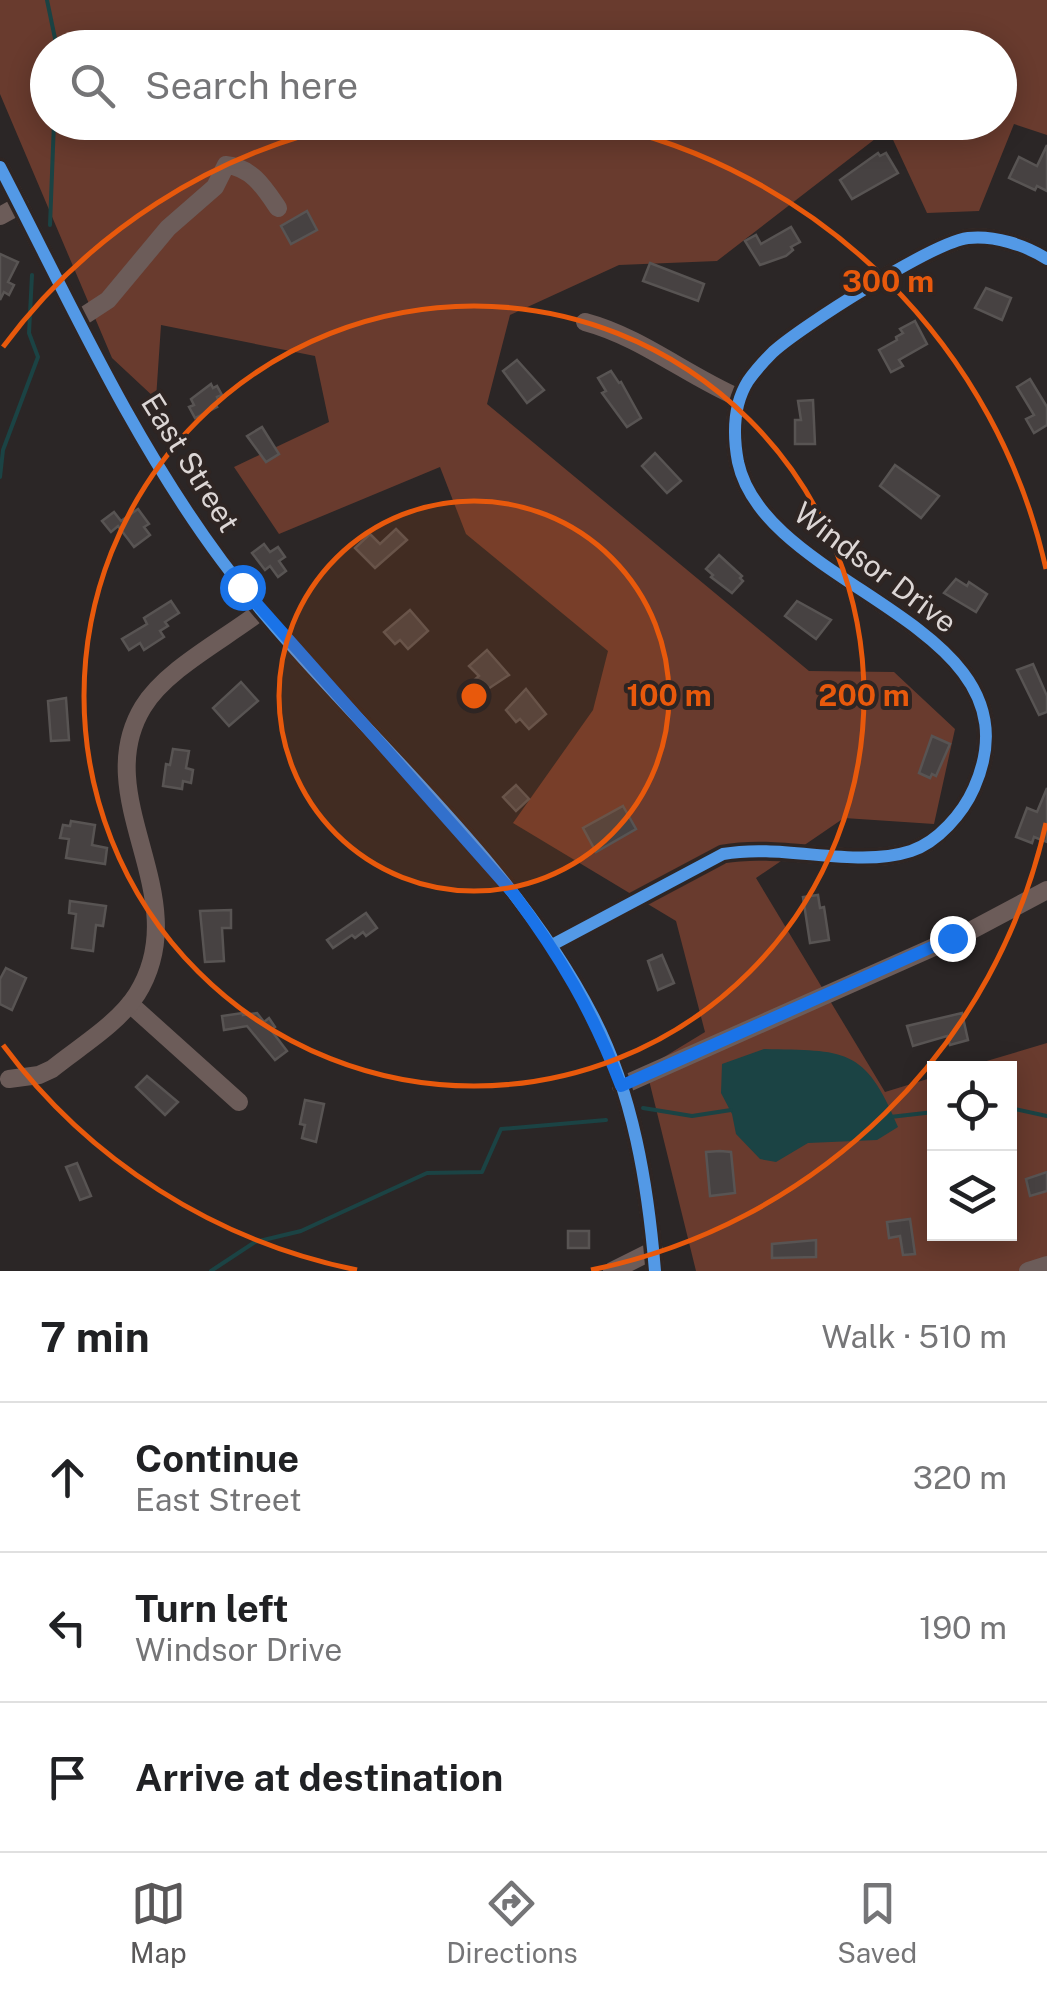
<!DOCTYPE html>
<meta charset="utf-8">
<style>
:root{--surface:#fff;--page:#f6f6f6;--text:#202124;--muted:#757577;--line:#e0e0e0;--accent:#595758}
body{margin:0;font-family:"Public Sans",sans-serif;background:var(--page);color:var(--text)}
.controls{position:absolute;right:30px;bottom:30px;display:grid;overflow:hidden;border-radius:0px;box-shadow:0 5px 25px #0003}
.controls button{width:90px;height:90px;display:grid;place-items:center;padding:0;border:0;border-bottom:2px solid var(--line);background:var(--surface);color:var(--text);font:50px sans-serif}
.stop{position:absolute;width:30px;height:30px;margin:-22px;border:8px solid #1a73e8;border-radius:50%;background:#fff}
.stop.end{background:#1a73e8;border-color:#fff;box-shadow:0 2px 10px #0008}
.list{margin:0;padding:0;list-style:none}
h2{display:flex;justify-content:space-between;align-items:center;height:130px;margin:0;padding:0 40px;font-size:42px}
h2 small{font-size:32px;font-weight:400;color:var(--muted)}
.list li{display:grid;grid-template-columns:65px 1fr auto;gap:30px;align-items:center;box-sizing:border-box;height:150px;padding:0 40px;border-top:2px solid var(--line)}
.list b{display:block;font-size:38px;white-space:nowrap}
.list p{margin:0;font-size:32px;white-space:nowrap;color:var(--muted)}
.list em{font-size:32px;font-style:normal;color:var(--muted)}
.icon{flex:none;width:55px;height:55px;fill:none;stroke:currentColor;stroke-width:2;stroke-linecap:round;stroke-linejoin:round}
.map{position:relative;flex:none;width:1047px;height:1271px;overflow:hidden}
.search{position:absolute;background:var(--surface);box-shadow:0 5px 25px #0003;left:30px;right:30px;top:30px;height:110px;display:flex;align-items:center;gap:25px;box-sizing:border-box;padding:0 35px;border-radius:55px;color:var(--muted);font-size:38px}
.sheet{height:580px;background:var(--surface)}
nav{display:flex;justify-content:space-around;align-items:center;box-sizing:border-box;height:140px;border-top:2px solid var(--line);background:var(--surface);font-size:28px;color:var(--muted)}
nav a{display:grid;justify-items:center;gap:5px}
nav .on{color:var(--accent)}
.map>svg:first-child{display:block}
.green{fill:#693b2e;fill-rule:evenodd}
.water{fill:#1b4344}
.lines{fill:none;stroke-linecap:round;stroke-linejoin:round}
.stream{stroke:#1b4344;stroke-width:4}
.building{fill:#474242;stroke:#585453;stroke-width:2.5}
.minor{stroke:#6c5c59;stroke-width:18}
.cycleway-casing{stroke:#2e2523;stroke-width:19}
.cycleway{stroke:#5399e6;stroke-width:12}
.route{stroke:#1a73e8;stroke-width:12}
.ring{fill:none;stroke:#e8590c;stroke-width:5}
.labels{text-anchor:middle;stroke-width:8;stroke-linejoin:round;paint-order:stroke}
.street-label{font-size:30px;fill:#dcd6d5;stroke:#2e2523}
.centre{fill:#e8590c;stroke:#2e2523;stroke-width:5}
.ring-label{font-size:30px;text-anchor:middle;font-weight:bold;fill:#e8590c;stroke:#2e2523;stroke-width:8;stroke-linejoin:round;paint-order:stroke}
</style>
<div class="map">
<svg width="1047" height="1271" viewBox="0 0 1047 1271">
<rect width="100%" height="100%" fill="#2b2626"/>
<path class="green" d="M0 0H1047V135L1014 124 979 211 927 213 888 129 717 261 619 265 510 315 487 404 809 671 894 672 955 729 934 824 844 818 756 878 885 1092 934 1077V1234H1010V1068H963L1047 1043V1271H696L646 1068 705 1032 676 921 513 823 593 710 608 651 466 534 440 467 279 534 234 467 329 422 315 356 161 325 156 399 112 358 0 94ZM48 48H1000V122H48Z"/>
<path class="water" d="M764 1049C844 1051 865 1046 898 1127L877 1140 808 1143 776 1162 760 1159 736 1134 732 1114 721 1093 722 1064Z"/>
<g class="lines">
<g class="stream">
<polyline points="47,0 57,48"/>
<polyline points="50,225 54,122"/>
<polyline points="0,477 3,450 38,357 29,333 32,275"/>
<polyline points="643,1108 692,1116 731,1110"/>
<polyline points="1010,1108 1047,1116"/>
<polyline points="890,1117 934,1112"/>
<polyline points="211,1271 255,1242 301,1231 427,1173 482,1172 501,1129 606,1120"/>
</g>
</g>
<g class="building">
<polygon points="1047,145 1047,191 1037,186 1035,190 1009,178 1019,157 1037,166"/>
<polygon points="878,153 880,156 886,153 898,173 852,199 840,180"/>
<polygon points="307,211 317,230 291,244 281,226"/>
<polygon points="791,227 800,242 791,247 793,250 786,256 760,265 745,241 756,235 761,244"/>
<polygon points="0,254 18,262 8,282 14,285 9,295 4,292 0,300"/>
<polygon points="650,263 704,284 698,301 643,281"/>
<polygon points="986,288 1011,298 1002,320 975,308"/>
<polygon points="915,321 927,344 899,360 903,366 891,372 879,350 897,340 896,337 903,333 900,329"/>
<polygon points="517,360 544,390 527,403 503,371"/>
<polygon points="611,371 619,383 621,382 641,418 627,427 602,393 606,391 598,378"/>
<polygon points="1030,379 1047,407 1047,425 1034,433 1026,419 1034,415 1017,387"/>
<polygon points="211,384 213,388 217,386 222,395 217,397 219,402 215,404 217,407 195,418 189,407 194,405 191,399"/>
<polygon points="813,400 815,444 795,444 795,420 801,420 798,401"/>
<polygon points="262,427 279,454 266,462 247,436"/>
<polygon points="655,453 681,481 667,493 642,466"/>
<polygon points="895,465 939,496 921,518 880,486"/>
<polygon points="138,509 149,524 144,527 150,535 134,547 118,526 111,532 102,521 114,512 121,521"/>
<polygon points="396,529 407,540 375,568 355,548 370,534 380,544"/>
<polygon points="264,544 270,552 278,547 285,557 279,561 286,571 278,577 270,566 265,570 252,553"/>
<polygon points="719,555 742,576 740,578 743,581 732,593 711,577 713,575 706,569"/>
<polygon points="956,579 967,586 969,582 987,594 976,612 944,593"/>
<polygon points="171,601 179,613 165,622 168,626 160,631 164,637 144,650 140,643 129,650 122,639 147,624 144,618"/>
<polygon points="797,601 831,620 816,639 785,616"/>
<polygon points="410,610 428,631 408,649 400,640 395,644 384,632"/>
<polygon points="487,650 509,675 485,691 474,680 479,676 469,666"/>
<polygon points="1033,664 1047,696 1047,712 1039,715 1017,670"/>
<polygon points="241,682 258,701 229,726 213,708"/>
<polygon points="526,689 546,714 529,729 520,719 516,722 506,710"/>
<polygon points="66,698 69,740 51,741 48,701"/>
<polygon points="932,736 950,744 936,776 932,774 930,778 919,773"/>
<polygon points="173,749 189,751 186,768 193,770 191,783 183,781 182,789 163,786 166,764 170,765"/>
<polygon points="516,785 529,799 516,811 503,797"/>
<polygon points="1047,788 1047,842 1034,837 1032,843 1016,837 1027,808 1037,812"/>
<polygon points="623,806 636,829 596,852 583,828"/>
<polygon points="71,821 95,825 92,845 107,848 105,864 66,858 69,839 60,838 63,825 70,826"/>
<polygon points="818,895 820,908 824,907 829,940 810,943 803,897"/>
<polygon points="70,901 106,906 103,926 96,925 93,951 72,948 76,914 69,913"/>
<polygon points="231,910 231,928 222,928 224,961 205,962 200,911"/>
<polygon points="366,913 377,928 366,936 363,932 355,938 352,935 333,948 327,940"/>
<polygon points="662,955 674,983 658,990 648,961"/>
<polygon points="6,968 26,978 12,1010 0,1004 0,979"/>
<polygon points="243,1013 243,1015 257,1013 264,1022 269,1018 275,1027 271,1030 287,1051 275,1060 247,1026 224,1030 222,1016"/>
<polygon points="962,1013 968,1040 950,1045 947,1036 913,1046 907,1026"/>
<polygon points="147,1076 178,1102 165,1115 136,1087"/>
<polygon points="305,1100 324,1104 316,1142 302,1138 305,1125 300,1124"/>
<polygon points="720,1151 731,1152 735,1193 710,1196 706,1152"/>
<polygon points="77,1163 91,1196 80,1200 66,1167"/>
<polygon points="1047,1172 1047,1191 1030,1196 1026,1179"/>
<polygon points="910,1219 915,1254 903,1255 900,1236 889,1238 887,1222"/>
<rect x="568" y="1231" width="21" height="17"/>
<polygon points="816,1240 816,1257 772,1258 772,1244"/>
</g>
<g class="lines">
<g class="minor">
<path d="M0 167C69 300 132 440 222 561 337 715 505 845 593 1016 633 1093 648 1185 655 1271"/>
<polyline points="0,216 20,205"/>
<path d="M79 319 108 300 168 228 215 187 226 165C252 167 265 189 278 208"/>
<path d="M585 322C641 337 686 375 739 398"/>
<path d="M552 945 723 854C784 843 855 869 911 851 938 842 963 813 974 788 1047 623 766 592 738 462 733 435 733 405 748 381 755 371 764 361 773 352 800 327 934 242 968 238 994 235 1025 245 1047 259"/>
<polyline points="130,1004 239,1102"/>
<path d="M9 1079 39 1075 52 1069C79 1047 118 1024 137 994 198 896 87 799 143 707 166 669 225 639 261 611"/>
<polyline points="621,1086 970,931 1047,890"/>
<polyline points="612,1271 654,1250"/>
<polyline points="1028,1271 1047,1265"/>
</g>
<defs>
<g id="cycleway">
<path d="M0 167C69 300 132 440 222 561 337 715 505 845 593 1016 633 1093 648 1185 655 1271"/>
<path d="M552 945 723 854C784 843 855 869 911 851 938 842 963 813 974 788 1047 623 766 592 738 462 733 435 733 405 748 381 755 371 764 361 773 352 800 327 934 242 968 238 994 235 1025 245 1047 259"/>
</g>
</defs>
<use href="#cycleway" class="cycleway-casing"/>
<use href="#cycleway" class="cycleway"/>
</g>
<g class="lines">
<path class="route" d="M242 587 513 893C560 956 593 1012 621 1086L952 938"/>
</g>
<circle cx="474" cy="696" r="195" fill="#e8590c" fill-opacity=".12"/>
<g class="ring">
<circle cx="474" cy="696" r="195"/>
<circle cx="474" cy="696" r="390"/>
<path d="M1046 823A586 586 0 0 1 591 1270M357 1270A586 586 0 0 1 3 1045M3 347A586 586 0 0 1 352 123M596 123A586 586 0 0 1 1046 569"/>
</g>
<g class="labels">
<g class="street-label">
<text transform="translate(190 463) rotate(58)" y="10">East Street</text>
<text transform="translate(875 568) rotate(37)" y="10">Windsor Drive</text>
</g>
</g>
<circle cx="474" cy="696" r="15" class="centre"/>
<g class="ring-label">
<text x="888" y="292">300 m</text>
<text x="669" y="706">100 m</text>
<text x="864" y="706">200 m</text>
</g>
</svg>
<div class="controls">
<button><svg class="icon" aria-label="locate" viewBox="0 0 24 24"><circle cx="12" cy="12" r="6"/><path d="M12 2v4M12 18v4M2 12h4M18 12h4"/></svg></button>
<button><svg class="icon" aria-label="layers" viewBox="0 0 24 24"><path d="M12 4l9 5-9 5-9-5zM3 14l9 5 9-5"/></svg></button>
</div>
<div class="stop" style="left:242px;top:587px"></div>
<div class="stop end" style="left:952px;top:938px"></div>
<div class="search"><svg class="icon" aria-label="search" viewBox="0 0 24 24"><circle cx="10" cy="10" r="6"/><path d="M15 15l6 6"/></svg>Search here</div>
</div>
<section class="sheet">
<h2>7 min<small>Walk · 510 m</small></h2>
<ul class="list">
<li><svg class="icon" aria-label="ahead" viewBox="0 0 24 24"><path d="M12 20V5M6 11l6-6 6 6"/></svg><div><b>Continue</b><p>East Street</p></div><em>320 m</em></li>
<li><svg class="icon" aria-label="left" viewBox="0 0 24 24"><path d="M17 20v-9H6M10 6l-5 5 5 5"/></svg><div><b>Turn left</b><p>Windsor Drive</p></div><em>190 m</em></li>
<li><svg class="icon" aria-label="arrive" viewBox="0 0 24 24"><path d="M6 21V4h12l-3 4 3 4H6"/></svg><div><b>Arrive at destination</b></div></li>
</ul>
</section>
<nav>
<a class="on"><svg class="icon" aria-label="map" viewBox="0 0 24 24"><path d="M3 6l6-2 6 2 6-2v14l-6 2-6-2-6 2zM9 4v14M15 6v14"/></svg>Map</a>
<a><svg class="icon" aria-label="directions" viewBox="0 0 24 24"><path d="M12 3l9 9-9 9-9-9zM9 14v-3h6M13 9l2 2-2 2"/></svg>Directions</a>
<a><svg class="icon" aria-label="saved" viewBox="0 0 24 24"><path d="M7 4h10v16l-5-4-5 4z"/></svg>Saved</a>
</nav>
